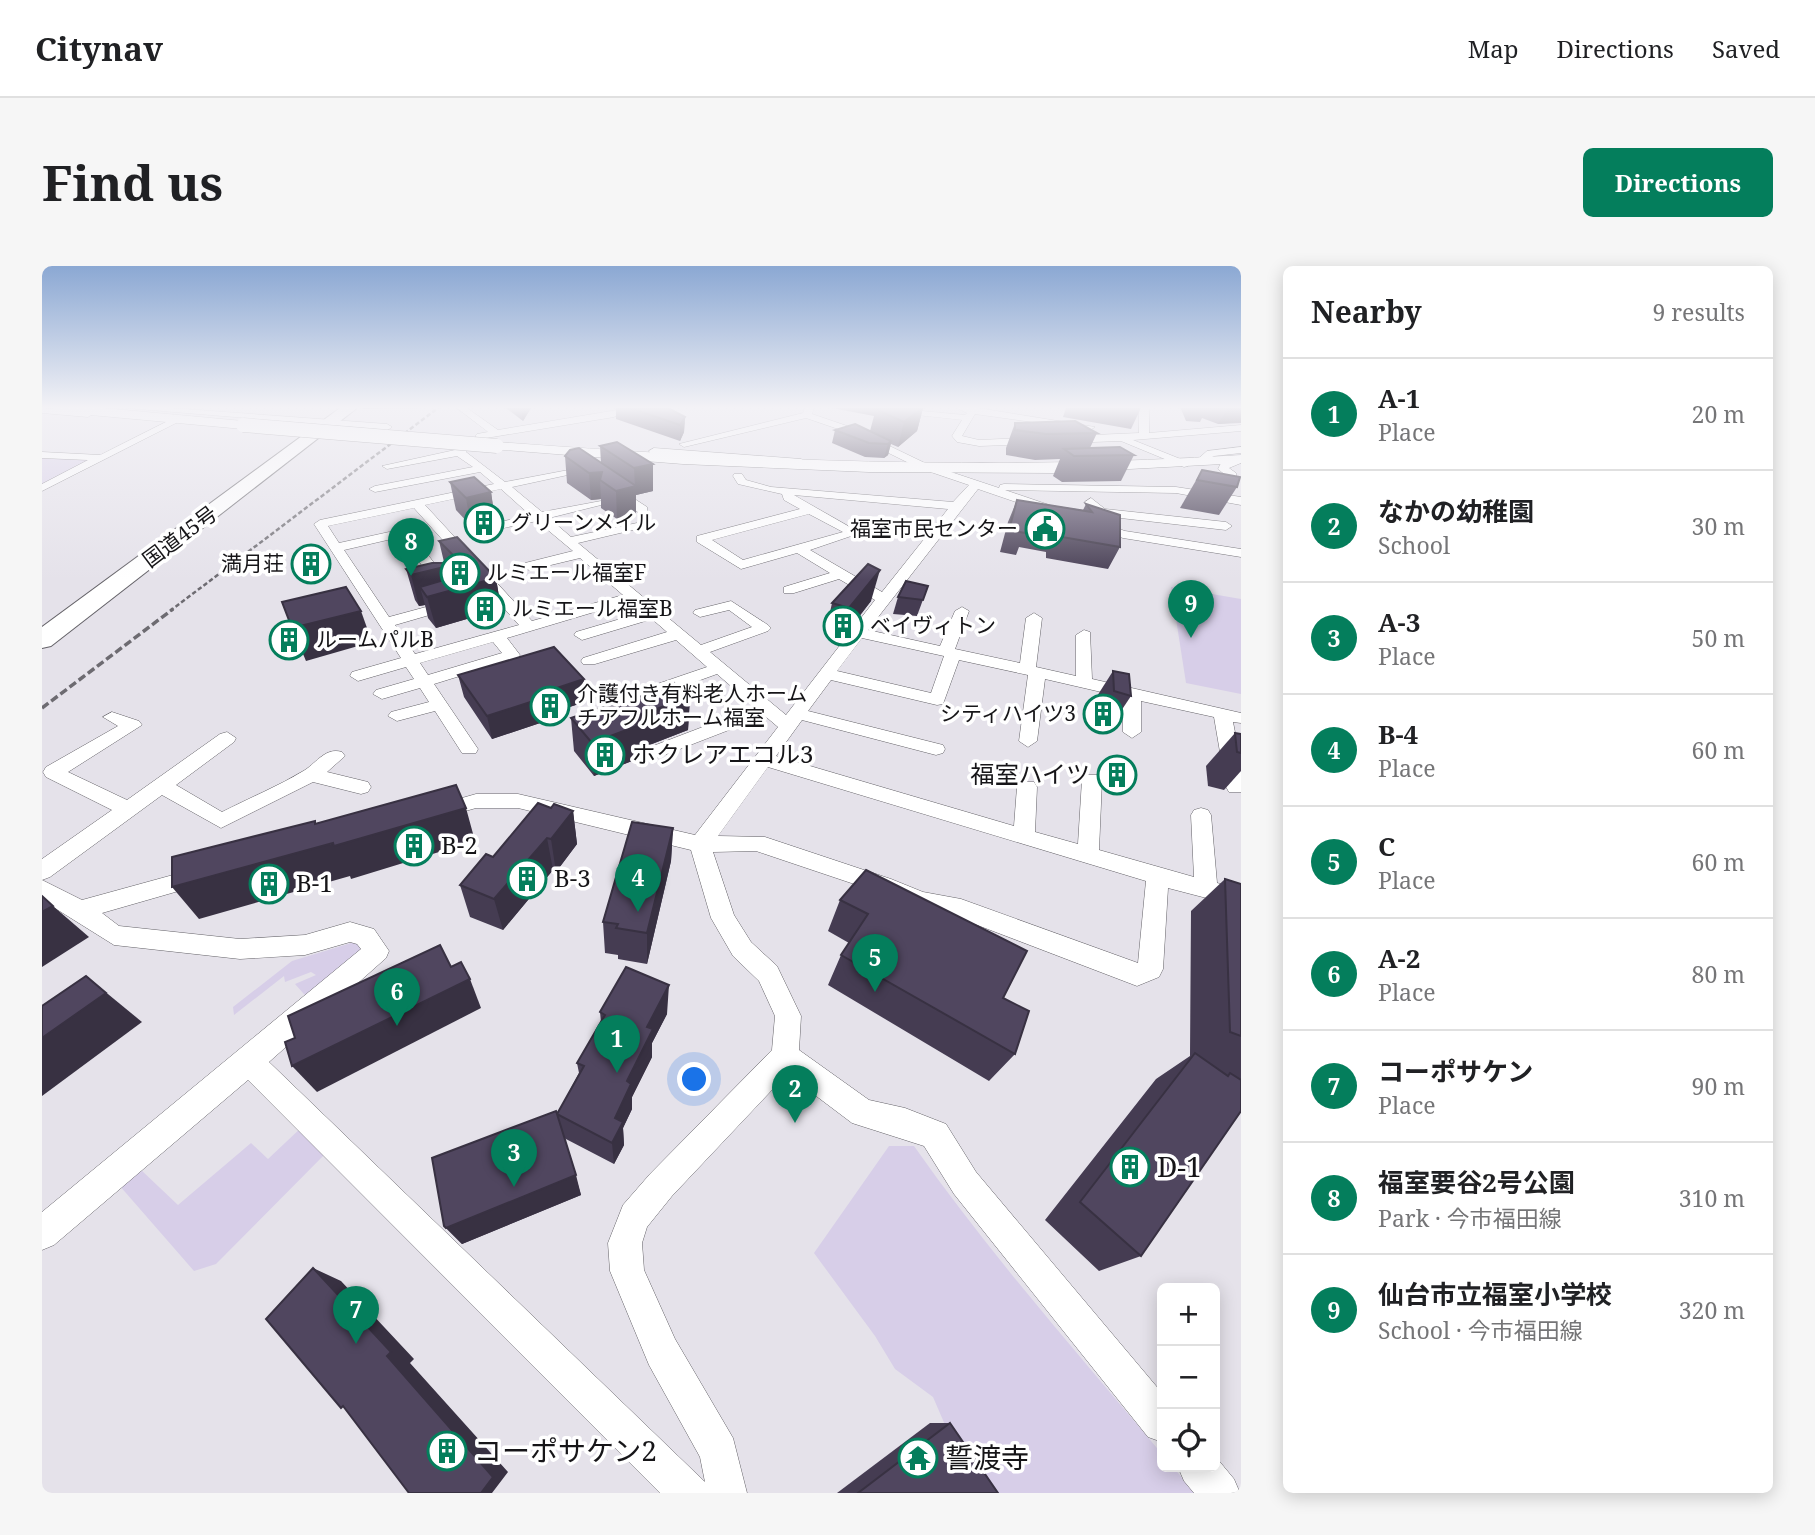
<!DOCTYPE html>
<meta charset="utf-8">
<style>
:root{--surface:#fff;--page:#f6f6f6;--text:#202124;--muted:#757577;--line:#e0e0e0;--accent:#047e5c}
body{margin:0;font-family:"Noto Serif","Noto Sans JP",serif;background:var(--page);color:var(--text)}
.controls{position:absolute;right:21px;bottom:21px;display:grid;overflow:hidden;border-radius:10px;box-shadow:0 4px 18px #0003}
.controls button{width:63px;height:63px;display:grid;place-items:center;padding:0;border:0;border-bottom:2px solid var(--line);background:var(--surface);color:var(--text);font:35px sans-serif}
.you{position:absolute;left:653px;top:814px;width:24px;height:24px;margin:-18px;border:5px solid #fff;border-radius:50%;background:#1a73e8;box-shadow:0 0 0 10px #1a73e833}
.badge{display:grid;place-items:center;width:46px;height:46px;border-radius:50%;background:var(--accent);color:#fff;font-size:23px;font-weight:700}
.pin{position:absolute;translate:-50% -58px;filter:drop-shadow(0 2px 4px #0008)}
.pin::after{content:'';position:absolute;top:37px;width:24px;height:21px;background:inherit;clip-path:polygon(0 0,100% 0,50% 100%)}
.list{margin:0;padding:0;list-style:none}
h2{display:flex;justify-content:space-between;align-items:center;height:91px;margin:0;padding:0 28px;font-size:30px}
h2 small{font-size:23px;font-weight:400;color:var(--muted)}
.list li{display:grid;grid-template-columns:46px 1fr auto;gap:21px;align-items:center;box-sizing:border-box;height:112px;padding:0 28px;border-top:2px solid var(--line)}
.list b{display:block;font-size:26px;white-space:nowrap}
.list p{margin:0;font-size:23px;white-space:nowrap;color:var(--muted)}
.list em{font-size:23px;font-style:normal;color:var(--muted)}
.icon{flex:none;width:38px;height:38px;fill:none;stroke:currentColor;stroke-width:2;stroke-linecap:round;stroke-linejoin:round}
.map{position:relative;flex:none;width:1199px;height:1227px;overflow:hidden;border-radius:10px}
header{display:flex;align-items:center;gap:42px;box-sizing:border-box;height:98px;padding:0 35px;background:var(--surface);border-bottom:2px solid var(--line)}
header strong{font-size:33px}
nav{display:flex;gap:38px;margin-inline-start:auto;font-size:24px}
.intro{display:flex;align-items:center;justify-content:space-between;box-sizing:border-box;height:168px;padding:0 42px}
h1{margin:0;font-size:49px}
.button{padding:18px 32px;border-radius:10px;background:var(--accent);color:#fff;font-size:24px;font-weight:700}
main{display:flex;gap:42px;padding:0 42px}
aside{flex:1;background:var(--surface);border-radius:10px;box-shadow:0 4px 18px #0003}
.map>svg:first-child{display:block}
.green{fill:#d7cee8}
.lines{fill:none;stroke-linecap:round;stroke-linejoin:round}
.street-casing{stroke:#646268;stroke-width:1}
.secondary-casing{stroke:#646268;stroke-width:1}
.highway-casing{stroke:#646268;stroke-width:2}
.street{fill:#fff;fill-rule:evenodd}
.secondary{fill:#fff;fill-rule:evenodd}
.highway{fill:#fff;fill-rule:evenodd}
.rail-far1{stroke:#6d6b71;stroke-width:2.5;stroke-dasharray:4.5 2.5;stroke-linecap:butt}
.rail{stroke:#6d6b71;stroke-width:3.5;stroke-dasharray:8 3.5;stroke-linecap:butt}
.secondary-bridge-casing{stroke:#646268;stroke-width:15;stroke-linecap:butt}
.secondary-bridge{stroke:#fff;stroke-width:14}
.wall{fill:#453c52}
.shaded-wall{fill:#383142}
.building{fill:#50465f;stroke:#383142;stroke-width:2}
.labels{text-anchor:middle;stroke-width:7;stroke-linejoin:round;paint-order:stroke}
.far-poi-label{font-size:21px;fill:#161518;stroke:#fff;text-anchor:start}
.far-street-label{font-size:21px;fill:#161518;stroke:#fff}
.poi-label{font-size:24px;fill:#161518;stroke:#fff;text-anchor:start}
.near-poi-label{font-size:28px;fill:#161518;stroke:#fff;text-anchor:start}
</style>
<header>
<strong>Citynav</strong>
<nav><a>Map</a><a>Directions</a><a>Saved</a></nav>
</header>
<div class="intro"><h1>Find us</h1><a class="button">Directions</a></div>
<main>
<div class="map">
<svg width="1199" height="1227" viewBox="0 0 1199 1227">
<rect width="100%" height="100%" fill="#e5e2ea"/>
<g class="green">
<polygon points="0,192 51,194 0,220"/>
<polygon points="1129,321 1199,333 1199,428 1144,417"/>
<polygon points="316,675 326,684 269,736 253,718 274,709 269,706 243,716 242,710 192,749 191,741 250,695"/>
<polygon points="261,860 288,883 174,998 152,1005 77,919 98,903 136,939 209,877 226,893"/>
<path d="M847 880H872C948 988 1035 1087 1120 1188V1201H1131L1153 1227H944L910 1175 891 1131 853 1103 833 1070 772 987Z"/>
</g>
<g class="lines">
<defs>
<g id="street">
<polygon points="0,142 46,145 51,148 46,151 0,147"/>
<polygon points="84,142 129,142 345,158 350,161 328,176 308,171 313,168 326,170 336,163"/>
<polygon points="415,142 425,142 456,164 587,142 572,151 438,173 433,170 435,168 446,166"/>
<path d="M763 142H772L770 148 808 161 885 198 957 222 958 219 962 218 1134 221 1199 231V239L1134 227 963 224 1019 243V249L1015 250 936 223 826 364 898 380 913 345 920 341 927 345 913 383 978 397 984 352 992 347 1000 352 994 401 1034 410V369L1042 364 1048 366 1050 413 1199 447V457L1191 456 1199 497V526H1187L1184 521 1172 451 1099 435V466L1090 472 1081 466V431L1003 413 995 475 986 481 977 475 986 409 917 394 901 438 895 439 789 414 766 445 901 479 903 483 901 487 894 489 760 454 734 490 972 560 975 521 978 516H992L995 521 993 566 1036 578 1040 514 1043 509H1057L1060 514 1057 584 1152 611 1149 549 1152 544 1159 542 1166 544 1169 549 1175 617 1199 623V641L1126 622 1121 703 1117 711 1095 720 909 649 870 642 833 625 714 585 671 586 692 649 709 676 735 700 759 750 757 784 827 834 863 842 904 858 934 906 1120 1127V1176L1106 1171 912 928 882 880 810 857 745 808 630 930 605 961 600 977 602 1004 633 1073 691 1172 705 1227H618L206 814 12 979 0 984V946L319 683 315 678 308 676 263 689 198 693 72 679 0 634V614L40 634 160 601 168 604 171 610 168 616 60 647 77 660 198 673 263 669 308 656 332 663 347 685 344 692 227 796 663 1216 658 1191 607 1099 568 1005 566 977 581 939 608 908 730 784 733 750 717 715 691 690 669 652 649 584 476 542H434L392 554 385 552 382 547 385 542 434 528H476L653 569 736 461 723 450 612 493H598L595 489 598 485 713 441 675 408 592 438H580L577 434 580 430 665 401 634 374 553 398H541L539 395 541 392 625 366 610 353 540 374 532 369 534 366 602 346 589 335 465 372 478 389 476 392 392 418 436 483 434 487H420L393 445 355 455 346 450 349 446 387 436 378 422 340 433 331 428 334 424 372 413 364 401 316 415 308 410 310 406 359 392 272 258 278 254 452 218 438 206 333 226 327 223 333 220 431 201 415 190 345 203 340 200 413 184 423 179 428 182 424 186 463 216 558 198V202L470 221 500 246 559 235V239L507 252 529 271 595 257V263L536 277 659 379 710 361 687 344 658 351 651 347 653 344 689 335 726 359 729 362 726 365 668 386 744 449 833 334 797 313 752 327H742V321L788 307 755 287 699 303 655 276V270L758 243 742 234 740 228 696 218 691 210 692 208H700L704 214 729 221 911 236 927 219 877 202 802 165 764 152 642 181 637 178 761 147ZM459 223 488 249 428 263V269L495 255 531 285 483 297V303L488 304 538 292 581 329 490 355 383 239ZM752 229 906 243 840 326 768 284 818 267ZM372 242 477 359 373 388 353 359 415 341 417 338 410 334 347 351 302 284 367 269 373 279 372 289 398 323H408L410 320 386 289V279L374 262 370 261 297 277 286 260ZM767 248 801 266 701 294 670 274ZM820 372 902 390 889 427 795 405ZM451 376 460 387 386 409 378 397ZM726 501 1104 615 1096 697 919 633 881 626 849 613 723 571 676 570Z"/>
<polygon points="809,142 848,142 923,149 925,147 915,142 936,142 1053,161 1048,164 933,148 920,170 937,174 1097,167 1097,142 1107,142 1107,167 1199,159 1199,165 1091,174 1146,196 1146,200 1142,201 1079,175 937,180 915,176 910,170 920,154"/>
<polygon points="128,154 136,156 0,225 0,218 46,194 0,192 0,186 58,189"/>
<polygon points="1199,181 1199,187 1172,190 1162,195 1157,192 1165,185"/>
<polygon points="612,182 759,193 764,196 759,199 608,187 607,185"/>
<polygon points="1199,191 1199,197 1187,202 1194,207 1194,211 1186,211 1176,203 1179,197"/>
<polygon points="568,217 605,241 605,247 597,247 564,222 564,218"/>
<polygon points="1049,232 1063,243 1184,256 1190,260 1184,264 1061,250 1048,245 1043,236"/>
<polygon points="1048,253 1083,265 1199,283 1199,291 1081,272 1044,260 1042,257"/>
<path d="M70 446 97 455 100 459 26 506 85 534 178 468 185 466 194 472 192 476 134 519 180 546C207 532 237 520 263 504 275 496 284 481 300 486L303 490 285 506 326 516 329 521 326 526 319 528 271 516 179 562 120 529 8 611 0 614V593L70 544 4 511 1 506 4 501 76 460 61 451Z"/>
<polygon points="1173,1190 1192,1213 1198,1227 1152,1227 1142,1215 1136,1201 1173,1201"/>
</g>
<g id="secondary">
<polygon points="10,142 61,142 201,155 208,159 201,163 16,146"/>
<path d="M455 176C703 195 950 205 1199 189V197L1013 207 827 206 641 198 450 183 448 180Z"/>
</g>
<polygon id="highway" points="298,142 315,142 9,380 0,382 0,361"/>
</defs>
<use href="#street" class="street-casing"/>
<use href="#secondary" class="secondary-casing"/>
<use href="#highway" class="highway-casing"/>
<use href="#street" class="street"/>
<use href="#secondary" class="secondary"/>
<use href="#highway" class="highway"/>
<polyline class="rail-far1" points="128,345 396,142"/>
<polyline class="rail" points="0,442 131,343"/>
<defs>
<polyline id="secondary-bridge" points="201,159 455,180"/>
</defs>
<use href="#secondary-bridge" class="secondary-bridge-casing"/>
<use href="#secondary-bridge" class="secondary-bridge"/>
</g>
<g class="wall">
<polygon points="320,142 380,142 321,143"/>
<polygon points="464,142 489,142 481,155"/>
<polygon points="574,142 626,142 643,151 642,166 638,175 574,153"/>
<polygon points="790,142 881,142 875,165 856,181 849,178 846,189 842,192 823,191 790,177 793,164 828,165 832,150"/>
<polygon points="1024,142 1099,142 1089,163 1021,151"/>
<polygon points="1137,142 1199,142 1199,157 1176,158 1160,152 1158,156 1144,155 1139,143"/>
<polygon points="973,157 1055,167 1048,182 1092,189 1079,215 1020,216 1011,210 1018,193 993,194 964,189 964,182"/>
<polygon points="558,180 611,198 611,225 594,229 594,248 575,253 559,242 559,233 549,234 525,217 523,190 559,197"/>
<polygon points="1160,204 1195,221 1177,249 1138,242"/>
<polygon points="408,216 449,226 453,254 429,260 414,244"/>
<polygon points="975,234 1041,244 1044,238 1078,281 1066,303 1004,292 1004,286 977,281 974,289 958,286 966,256"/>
<polygon points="397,275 454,312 459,343 394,362 386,352 383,339 377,340 373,334 364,303 402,296"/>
<polygon points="886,320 875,350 851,348 856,331"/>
<polygon points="829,335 799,374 783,369 790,337"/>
<polygon points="1071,405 1089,430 1067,463 1051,458 1050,438"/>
<polygon points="416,409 542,413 543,436 512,446 513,452 450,473 422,431"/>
<polygon points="648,431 646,464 597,483 595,485 595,493 552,510 532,485 529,452 576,440"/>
<polygon points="1193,467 1199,468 1199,505 1182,524 1166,520 1164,500"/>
<polygon points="509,542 531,545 535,578 514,606 511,604 461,664 428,651 418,619"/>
<polygon points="631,562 629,595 605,698 576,693 576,689 563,687 561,656"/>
<polygon points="824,604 961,732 973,788 947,815 786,719 799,689 807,677 786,665 798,634"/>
<polygon points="1183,613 1199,618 1199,845 1099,990 1057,1005 1003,954 1114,813 1148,790 1149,645"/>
<polygon points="558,746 625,748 610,777 610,791 590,831 590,843 581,862 582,879 572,898 522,872 539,929 420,978 402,960 515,848 537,807 535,797 559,756"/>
<polygon points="888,1157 908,1157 956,1227 795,1227"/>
</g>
<g class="shaded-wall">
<polygon points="479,142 489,142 481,155"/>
<polygon points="880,142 881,142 875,165 856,181 862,156"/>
<polygon points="1186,142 1199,142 1199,156 1176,158"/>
<polygon points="643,151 642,166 638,175 638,159"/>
<polygon points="849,175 846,189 842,192 846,178"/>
<polygon points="611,198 611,225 594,229 594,248 575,253 574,225 593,221 592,202"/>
<polygon points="560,206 558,214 559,233 549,234 547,207"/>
<polygon points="449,226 453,254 429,260 424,232"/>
<polygon points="402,301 408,325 454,312 459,343 394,362 385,331 378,321 383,339 377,340 369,309"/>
<polygon points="838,304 829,335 799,374 807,342"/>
<polygon points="319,345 330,376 264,395 250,362"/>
<polygon points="542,413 543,436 512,446 513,452 450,473 445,450 506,425"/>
<polygon points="648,431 646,464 597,483 595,485 595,493 552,510 550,477 591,456 597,449"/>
<polygon points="424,542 433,575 309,613 308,610 157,653 130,621 273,558 273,555 285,579"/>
<polygon points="531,545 535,578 514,606 509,573"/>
<polygon points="631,562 629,595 605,698 605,667"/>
<polygon points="505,572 511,604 461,664 452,633"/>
<polygon points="11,640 47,671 0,701 0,646"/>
<polygon points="44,710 100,756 0,830 0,772"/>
<polygon points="428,713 439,742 275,826 250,800"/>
<polygon points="627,719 625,748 610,777 610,791 590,831 590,843 581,862 582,879 572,898 570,877 573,852 585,815 605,761"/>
<polygon points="534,909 539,929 420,978 404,962"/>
<polygon points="271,1002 299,1015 372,1093 368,1097 466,1206 450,1227 439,1227 345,1090"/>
</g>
<g class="building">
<polygon points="588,142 626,142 643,151 638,159"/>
<polygon points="836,142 880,142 862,156 833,143"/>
<polygon points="1033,155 1055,167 1004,168 973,164 973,157"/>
<polygon points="813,158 849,175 846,178 827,177 793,164"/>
<polygon points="575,176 611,198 592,202 558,180"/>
<polygon points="1078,181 1092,189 1032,190 1022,183"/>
<polygon points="537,182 594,220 574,225 558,214 560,206 547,207 523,190 528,184"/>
<polygon points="1160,204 1198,211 1195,221 1155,214"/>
<polygon points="432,211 449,226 424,232 408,216"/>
<polygon points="975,234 1050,246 1044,238 1078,249 1078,281 1014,270 1014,264 985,259 983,267 967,264"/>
<polygon points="415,271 454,312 385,331 378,321 409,312 413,307 402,301 369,309 364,303 390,297 401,297 413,291 397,275"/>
<polygon points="826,298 838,304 807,342 790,337"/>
<polygon points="864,315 886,320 881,334 856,331"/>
<polygon points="304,321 319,345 250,362 240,336"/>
<polygon points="512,381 542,413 506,425 510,429 445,450 416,409"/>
<polygon points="1071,405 1087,408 1089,430 1072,425"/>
<polygon points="632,417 648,431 597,449 591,456 595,460 550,477 529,452 573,437 576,440"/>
<polygon points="1193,467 1199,468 1199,487 1195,486"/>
<polygon points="414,519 424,542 292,580 291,577 130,621 130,591 273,555 273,558"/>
<polygon points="496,537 509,542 512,538 531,545 509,573 505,572 452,633 418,619 444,588 451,591"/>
<polygon points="590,556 631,562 605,667 574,662 576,658 561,656"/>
<polygon points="824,604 985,685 961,732 987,745 973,788 799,689 826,648 798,634"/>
<polygon points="1183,613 1199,618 1199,770 1188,766"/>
<polygon points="0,630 11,640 0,646"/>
<polygon points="398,679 409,701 419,696 428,713 250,800 243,776 253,772 246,750"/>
<polygon points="584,701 627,719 605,761 611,763 585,815 589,818 573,852 581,856 570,877 515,848 534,909 404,962 402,960 390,892 514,845 515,848 542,800 535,797 563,749 558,746"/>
<polygon points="44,710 64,727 0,772 0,740"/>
<polygon points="1153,787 1186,810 1188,807 1199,814 1199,845 1099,990 1038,936"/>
<polygon points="271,1002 349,1086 345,1090 451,1211 439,1227 367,1227 301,1140 299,1142 224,1053"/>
<polygon points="908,1157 956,1227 816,1227"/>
</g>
<linearGradient id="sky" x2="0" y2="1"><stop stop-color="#8ba8d3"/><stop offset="0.45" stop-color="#f3f2f6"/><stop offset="1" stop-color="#f3f2f6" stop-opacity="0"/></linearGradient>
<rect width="1199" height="314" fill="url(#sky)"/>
<defs>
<symbol id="building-ring" viewBox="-11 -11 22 22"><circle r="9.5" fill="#fff" stroke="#047e5c" stroke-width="1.5"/><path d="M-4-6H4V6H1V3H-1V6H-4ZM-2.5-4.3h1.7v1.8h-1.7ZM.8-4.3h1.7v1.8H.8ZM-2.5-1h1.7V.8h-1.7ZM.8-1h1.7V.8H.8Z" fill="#047e5c"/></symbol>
<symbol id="civic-ring" viewBox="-11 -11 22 22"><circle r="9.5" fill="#fff" stroke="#047e5c" stroke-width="1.5"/><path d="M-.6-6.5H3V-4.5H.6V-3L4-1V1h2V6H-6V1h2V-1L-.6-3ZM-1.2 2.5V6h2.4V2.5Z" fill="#047e5c"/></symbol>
<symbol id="temple-ring" viewBox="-11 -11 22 22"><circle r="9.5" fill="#fff" stroke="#047e5c" stroke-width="1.5"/><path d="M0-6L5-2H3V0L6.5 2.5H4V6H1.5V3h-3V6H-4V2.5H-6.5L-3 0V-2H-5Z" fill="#047e5c"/></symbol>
</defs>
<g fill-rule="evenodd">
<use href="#building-ring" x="420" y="235" width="44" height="44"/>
<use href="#civic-ring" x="981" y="241" width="44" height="44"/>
<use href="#building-ring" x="247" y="276" width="44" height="44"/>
<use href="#building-ring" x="396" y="285" width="44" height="44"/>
<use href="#building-ring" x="421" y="321" width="44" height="44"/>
<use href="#building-ring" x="779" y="338" width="44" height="44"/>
<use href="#building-ring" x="225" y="352" width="44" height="44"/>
<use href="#building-ring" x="486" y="418" width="44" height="44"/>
<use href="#building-ring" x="1039" y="426" width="44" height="44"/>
<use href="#building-ring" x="541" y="467" width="44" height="44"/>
<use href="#building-ring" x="1053" y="487" width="44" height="44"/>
<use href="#building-ring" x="350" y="558" width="44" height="44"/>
<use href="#building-ring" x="463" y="591" width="44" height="44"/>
<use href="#building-ring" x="205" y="596" width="44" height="44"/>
<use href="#building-ring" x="1066" y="879" width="44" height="44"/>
<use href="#building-ring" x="383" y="1163" width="44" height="44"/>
<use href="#temple-ring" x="854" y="1170" width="44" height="44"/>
</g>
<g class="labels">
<g class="far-poi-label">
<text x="469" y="264">グリーンメイル</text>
<text x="976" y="270" text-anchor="end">福室市民センター</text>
<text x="242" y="305" text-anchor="end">満月荘</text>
<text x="445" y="314">ルミエール福室F</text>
<text x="470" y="350">ルミエール福室B</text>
<text x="828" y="367">ベイヴィトン</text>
<text x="274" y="381">ルームパルB</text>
<text x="535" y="435">介護付き有料老人ホーム<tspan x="535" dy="24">チアフルホーム福室</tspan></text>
<text x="1034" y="455" text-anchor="end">シティハイツ3</text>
</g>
<g class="far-street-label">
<text transform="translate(138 271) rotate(-37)" y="7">国道45号</text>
</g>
<g class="poi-label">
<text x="590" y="497">ホクレアエコル3</text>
<text x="1048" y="517" text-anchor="end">福室ハイツ</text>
<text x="399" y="588">B-2</text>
<text x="512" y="621">B-3</text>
<text x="254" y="626">B-1</text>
</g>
<g class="near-poi-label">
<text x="1115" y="911">D-1</text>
<text x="432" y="1195">コーポサケン2</text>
<text x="903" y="1202">誓渡寺</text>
</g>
</g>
</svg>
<div class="controls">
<button>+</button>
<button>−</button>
<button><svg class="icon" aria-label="locate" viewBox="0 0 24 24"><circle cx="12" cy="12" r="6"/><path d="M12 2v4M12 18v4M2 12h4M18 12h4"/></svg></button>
</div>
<div class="you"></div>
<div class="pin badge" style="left:575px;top:807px">1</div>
<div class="pin badge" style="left:753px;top:857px">2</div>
<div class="pin badge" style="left:472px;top:921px">3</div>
<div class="pin badge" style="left:596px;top:646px">4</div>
<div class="pin badge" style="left:833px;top:726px">5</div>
<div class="pin badge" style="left:355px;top:760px">6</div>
<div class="pin badge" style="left:314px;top:1078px">7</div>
<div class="pin badge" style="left:369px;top:310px">8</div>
<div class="pin badge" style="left:1149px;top:372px">9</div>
</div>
<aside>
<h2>Nearby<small>9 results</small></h2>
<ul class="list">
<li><span class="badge">1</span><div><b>A-1</b><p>Place</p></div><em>20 m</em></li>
<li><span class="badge">2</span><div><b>なかの幼稚園</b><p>School</p></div><em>30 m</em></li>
<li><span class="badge">3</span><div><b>A-3</b><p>Place</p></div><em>50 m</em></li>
<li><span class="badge">4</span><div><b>B-4</b><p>Place</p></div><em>60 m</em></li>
<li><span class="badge">5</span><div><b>C</b><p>Place</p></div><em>60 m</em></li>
<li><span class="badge">6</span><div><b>A-2</b><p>Place</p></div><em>80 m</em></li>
<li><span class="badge">7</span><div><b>コーポサケン</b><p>Place</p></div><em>90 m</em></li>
<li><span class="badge">8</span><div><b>福室要谷2号公園</b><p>Park · 今市福田線</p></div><em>310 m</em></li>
<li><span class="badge">9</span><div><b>仙台市立福室小学校</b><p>School · 今市福田線</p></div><em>320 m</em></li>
</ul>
</aside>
</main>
